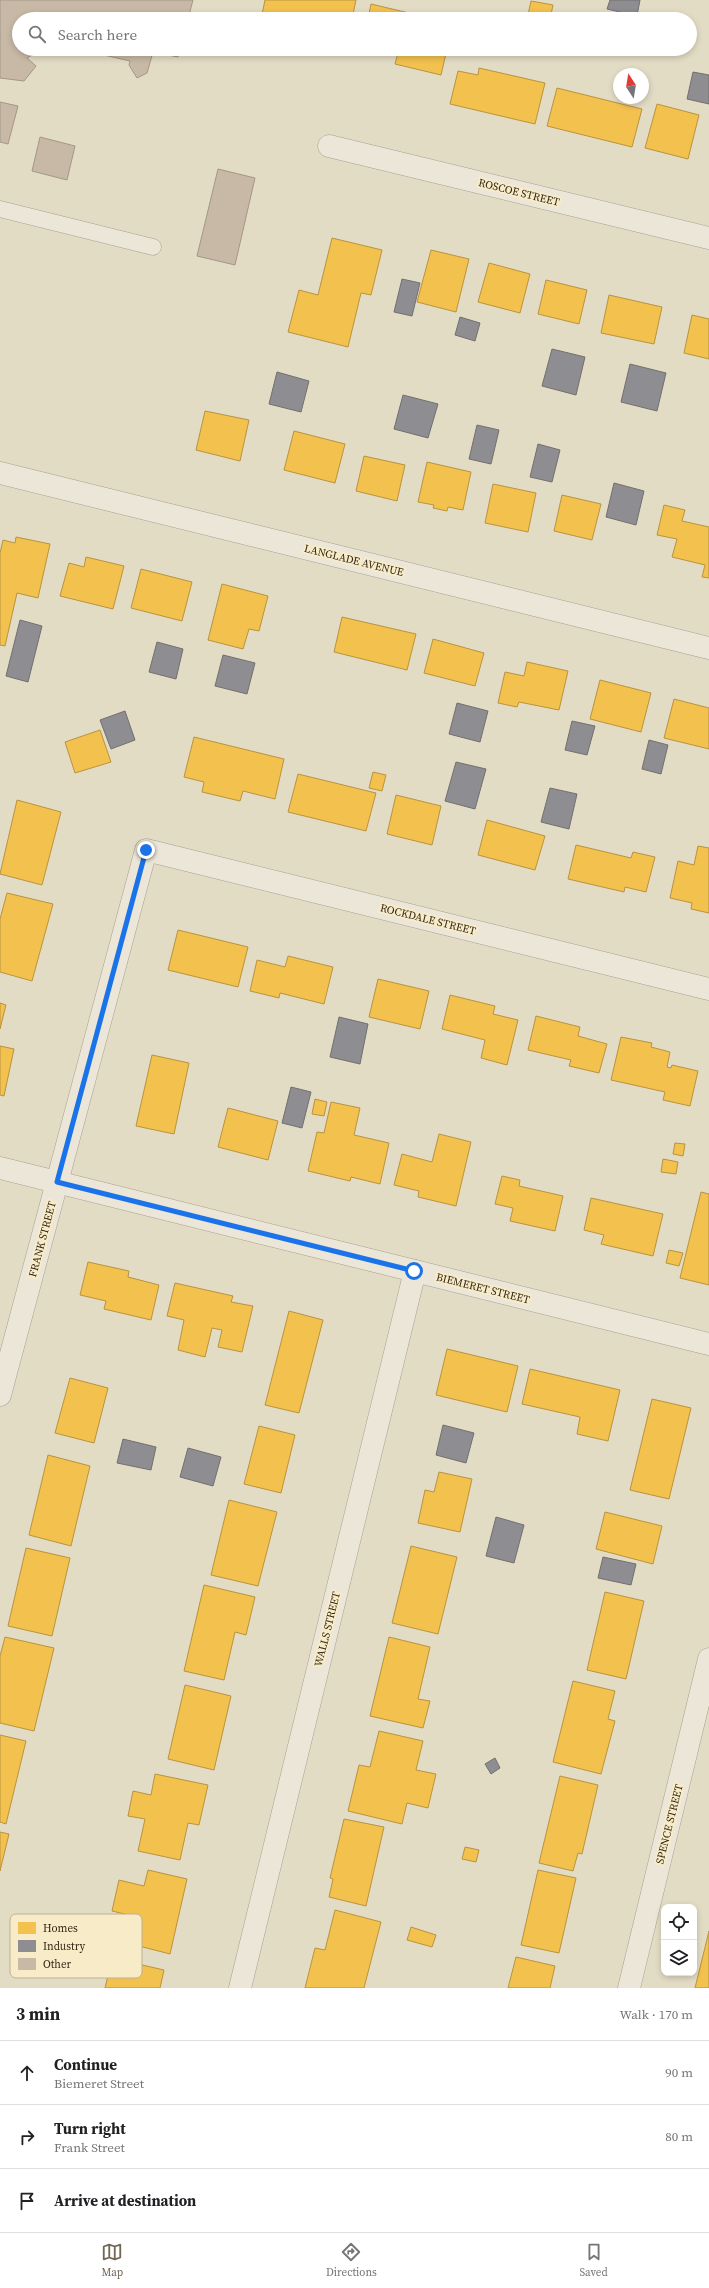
<!DOCTYPE html>
<meta charset="utf-8">
<style>
:root{--surface:#fff;--page:#f2f2f2;--text:#202124;--muted:#757577;--line:#e0e0e0;--accent:#726755}
body{margin:0;font-family:"Source Serif 4",serif;background:var(--page);color:var(--text)}
.controls{position:absolute;right:12px;bottom:12px;display:grid;overflow:hidden;border-radius:8px;box-shadow:0 2px 6px #0003}
.controls button{width:36px;height:36px;display:grid;place-items:center;padding:0;border:0;border-bottom:1px solid var(--line);background:var(--surface);color:var(--text);font:20px sans-serif}
.compass{position:absolute;left:613px;top:68px;width:36px;height:36px;border-radius:50%;background:var(--surface);box-shadow:0 2px 6px #0003;rotate:348deg}
.stop{position:absolute;width:12px;height:12px;margin:-9px;border:3px solid #1a73e8;border-radius:50%;background:#fff}
.stop.end{background:#1a73e8;border-color:#fff;box-shadow:0 1px 4px #0008}
.list{margin:0;padding:0;list-style:none}
h2{display:flex;justify-content:space-between;align-items:center;height:52px;margin:0;padding:0 16px;font-size:17px}
h2 small{font-size:13px;font-weight:400;color:var(--muted)}
.list li{display:grid;grid-template-columns:26px 1fr auto;gap:12px;align-items:center;box-sizing:border-box;height:64px;padding:0 16px;border-top:1px solid var(--line)}
.list b{display:block;font-size:15px;white-space:nowrap}
.list p{margin:0;font-size:13px;white-space:nowrap;color:var(--muted)}
.list em{font-size:13px;font-style:normal;color:var(--muted)}
.icon{flex:none;width:22px;height:22px;fill:none;stroke:currentColor;stroke-width:2;stroke-linecap:round;stroke-linejoin:round}
.map{position:relative;flex:none;width:709px;height:1988px;overflow:hidden}
.search{position:absolute;background:var(--surface);box-shadow:0 2px 6px #0003;left:12px;right:12px;top:12px;height:44px;display:flex;align-items:center;gap:10px;box-sizing:border-box;padding:0 14px;border-radius:22px;color:var(--muted);font-size:15px}
.sheet{height:244px;background:var(--surface)}
nav{display:flex;justify-content:space-around;align-items:center;box-sizing:border-box;height:56px;border-top:1px solid var(--line);background:var(--surface);font-size:11px;color:var(--muted)}
nav a{display:grid;justify-items:center;gap:2px}
nav .on{color:var(--accent)}
.map>svg:first-child{display:block}
.homes{fill:#f2c14e;stroke:#b9933e}
.industry{fill:#8d8d92;stroke:#736f6e}
.building{fill:#c8b9a6;stroke:#a39785}
.lines{fill:none;stroke-linecap:round;stroke-linejoin:round}
.service-casing{stroke:#a7a090;stroke-width:17}
.minor-casing{stroke:#a7a090;stroke-width:23}
.service{stroke:#ebe6d8;stroke-width:16}
.minor{stroke:#ebe6d8;stroke-width:22}
.route{stroke:#1a73e8;stroke-width:5}
.labels{text-anchor:middle;stroke-width:4;stroke-linejoin:round;paint-order:stroke}
.street-label{font-size:11px;fill:#352819;stroke:#f8ecc8}
.key{fill:#f8ecc8;stroke:#beb194;stroke-width:1}
.key-label{font-size:11px;fill:#352819}
</style>
<div class="map">
<svg width="709" height="1988" viewBox="0 0 709 1988">
<rect width="100%" height="100%" fill="#e3dcc5"/>
<g class="homes">
<polygon points="265,0 356,0 352,19 261,19"/>
<polygon points="531,1 553,5 550,19 527,19"/>
<polygon points="371,4 409,13 407,19 368,19"/>
<polygon points="399,49 447,49 441,75 395,64"/>
<polygon points="479,68 545,83 535,124 450,104 458,71 478,75"/>
<polygon points="557,88 642,109 632,147 547,126"/>
<polygon points="657,104 699,115 688,159 645,148"/>
<polygon points="332,238 382,250 371,295 361,293 348,347 288,332 299,290 318,295"/>
<polygon points="431,250 469,259 456,312 417,302"/>
<polygon points="489,263 530,274 520,313 478,302"/>
<polygon points="546,280 587,290 579,324 538,314"/>
<polygon points="609,295 662,307 654,344 601,333"/>
<polygon points="692,315 709,319 709,359 684,353"/>
<polygon points="205,411 249,420 240,461 196,450"/>
<polygon points="294,431 345,444 335,483 284,470"/>
<polygon points="364,456 405,465 397,501 356,491"/>
<polygon points="427,462 471,472 463,510 448,507 447,511 433,508 434,505 418,502"/>
<polygon points="493,484 536,493 528,532 485,523"/>
<polygon points="562,495 601,504 592,540 554,531"/>
<polygon points="664,505 685,510 682,521 709,527 709,578 702,577 705,565 672,557 677,539 657,535"/>
<polygon points="16,537 50,544 38,598 17,593 5,646 0,645 0,553 3,540 15,543"/>
<polygon points="86,557 124,566 113,609 60,596 69,563 84,567"/>
<polygon points="141,569 192,582 182,621 131,608"/>
<polygon points="222,584 268,596 259,631 249,629 243,649 208,640"/>
<polygon points="342,617 416,634 407,670 334,652"/>
<polygon points="433,639 484,653 475,686 424,673"/>
<polygon points="527,662 568,671 559,710 519,702 517,707 498,703 505,672 524,676"/>
<polygon points="600,680 651,693 641,732 590,719"/>
<polygon points="674,699 709,708 709,749 664,738"/>
<polygon points="100,730 111,762 75,773 65,742"/>
<polygon points="194,737 284,759 275,799 243,791 240,801 202,792 204,782 184,777"/>
<polygon points="373,772 386,775 382,791 369,788"/>
<polygon points="298,774 376,793 366,831 288,812"/>
<polygon points="396,795 441,806 432,845 387,834"/>
<polygon points="17,800 61,812 42,885 0,874"/>
<polygon points="487,820 545,836 535,870 478,855"/>
<polygon points="576,845 631,858 633,852 655,857 646,892 625,887 624,892 568,879"/>
<polygon points="698,846 709,848 709,913 691,909 692,903 670,898 678,861 694,865"/>
<polygon points="7,893 53,904 32,981 0,972 0,919"/>
<polygon points="178,930 248,947 238,987 168,970"/>
<polygon points="288,956 333,967 324,1004 280,993 279,998 250,991 257,960 285,967"/>
<polygon points="378,979 429,991 420,1029 369,1017"/>
<polygon points="450,995 495,1006 493,1014 518,1020 507,1065 481,1058 485,1040 442,1029"/>
<polygon points="0,1003 6,1005 0,1029"/>
<polygon points="536,1016 580,1027 578,1036 607,1044 599,1073 569,1066 571,1060 528,1050"/>
<polygon points="621,1037 652,1043 651,1047 670,1052 667,1067 671,1068 672,1065 698,1071 690,1106 663,1100 665,1092 611,1080"/>
<polygon points="0,1046 14,1049 4,1096 0,1095"/>
<polygon points="152,1055 189,1063 174,1134 136,1126"/>
<polygon points="315,1099 327,1102 324,1116 312,1114"/>
<polygon points="331,1102 360,1108 354,1135 389,1143 380,1184 351,1177 350,1181 308,1171 317,1132 324,1133"/>
<polygon points="228,1108 278,1121 268,1160 218,1147"/>
<polygon points="439,1134 471,1142 456,1206 418,1197 419,1191 394,1185 402,1154 432,1162"/>
<polygon points="675,1143 685,1144 683,1156 673,1154"/>
<polygon points="663,1159 678,1162 676,1174 661,1172"/>
<polygon points="502,1176 520,1180 519,1186 563,1196 555,1231 510,1221 513,1208 495,1204"/>
<polygon points="701,1192 709,1194 709,1285 680,1278"/>
<polygon points="591,1198 663,1214 653,1256 601,1244 604,1235 584,1230"/>
<polygon points="669,1250 683,1253 679,1266 666,1263"/>
<polygon points="88,1262 129,1271 128,1277 159,1285 151,1320 104,1309 106,1301 80,1295"/>
<polygon points="175,1283 233,1296 231,1302 253,1306 242,1352 218,1347 222,1330 212,1328 205,1357 178,1350 184,1320 167,1316"/>
<polygon points="289,1311 323,1320 299,1413 265,1405"/>
<polygon points="447,1349 518,1366 507,1412 436,1395"/>
<polygon points="530,1369 620,1390 608,1441 577,1434 580,1417 522,1404"/>
<polygon points="70,1378 108,1388 94,1443 55,1433"/>
<polygon points="652,1399 691,1408 669,1499 630,1490"/>
<polygon points="259,1426 295,1435 281,1493 244,1484"/>
<polygon points="48,1455 90,1466 71,1546 29,1535"/>
<polygon points="439,1472 472,1479 460,1532 418,1523 425,1490 434,1492"/>
<polygon points="229,1500 277,1512 258,1586 211,1575"/>
<polygon points="605,1512 662,1526 653,1564 596,1549"/>
<polygon points="411,1546 457,1557 438,1634 392,1623"/>
<polygon points="26,1548 70,1558 52,1636 8,1626"/>
<polygon points="204,1585 255,1597 246,1635 235,1632 224,1680 184,1671"/>
<polygon points="605,1592 644,1601 626,1679 587,1670"/>
<polygon points="5,1637 54,1648 34,1731 0,1723 0,1656"/>
<polygon points="389,1637 430,1647 418,1699 430,1701 423,1728 370,1716"/>
<polygon points="573,1681 615,1691 608,1719 615,1721 601,1774 553,1762"/>
<polygon points="185,1685 231,1696 214,1770 168,1759"/>
<polygon points="379,1731 423,1741 416,1770 436,1774 428,1808 407,1803 402,1824 348,1811 359,1765 370,1767"/>
<polygon points="0,1735 26,1741 6,1824 0,1822"/>
<polygon points="155,1774 208,1785 199,1825 188,1823 180,1860 138,1851 145,1819 128,1816 133,1791 151,1795"/>
<polygon points="560,1776 598,1785 582,1854 578,1853 573,1871 539,1863"/>
<polygon points="344,1819 384,1827 366,1906 329,1897 333,1879 330,1878"/>
<polygon points="0,1832 9,1834 0,1871"/>
<polygon points="465,1847 479,1850 476,1862 462,1859"/>
<polygon points="148,1870 187,1879 170,1954 131,1944 137,1917 112,1911 119,1880 144,1886"/>
<polygon points="538,1870 576,1878 559,1953 521,1945"/>
<polygon points="335,1910 381,1922 364,1988 305,1988 315,1948 325,1950"/>
<polygon points="411,1927 436,1935 432,1947 407,1940"/>
<polygon points="709,1931 709,1988 695,1988"/>
<polygon points="516,1957 555,1966 550,1988 508,1988"/>
<polygon points="112,1958 164,1970 160,1988 105,1988"/>
</g>
<g class="industry">
<polygon points="610,0 640,0 637,16 607,9"/>
<polygon points="693,72 709,75 709,104 687,99"/>
<polygon points="402,279 420,283 412,316 394,312"/>
<polygon points="460,317 480,323 475,341 455,335"/>
<polygon points="552,349 585,357 576,395 542,386"/>
<polygon points="630,364 666,373 657,411 621,402"/>
<polygon points="277,372 309,381 301,412 269,404"/>
<polygon points="403,395 438,404 428,438 394,429"/>
<polygon points="477,425 499,430 491,464 469,459"/>
<polygon points="538,444 560,450 552,482 530,477"/>
<polygon points="614,483 644,491 636,525 606,517"/>
<polygon points="20,620 42,626 28,682 6,676"/>
<polygon points="157,642 183,649 176,679 149,672"/>
<polygon points="223,655 255,663 247,694 215,686"/>
<polygon points="457,703 488,711 480,742 449,734"/>
<polygon points="125,711 135,740 111,749 100,720"/>
<polygon points="572,721 595,726 587,755 565,750"/>
<polygon points="649,740 668,745 661,774 642,769"/>
<polygon points="456,762 486,769 475,809 445,801"/>
<polygon points="550,788 577,794 569,829 541,822"/>
<polygon points="339,1017 368,1024 360,1064 330,1057"/>
<polygon points="291,1087 311,1092 302,1128 282,1123"/>
<polygon points="443,1425 474,1433 466,1463 436,1455"/>
<polygon points="123,1439 156,1447 151,1470 117,1463"/>
<polygon points="188,1448 221,1457 213,1486 180,1477"/>
<polygon points="496,1517 524,1525 514,1563 486,1556"/>
<polygon points="603,1557 636,1564 631,1585 598,1578"/>
<polygon points="495,1758 500,1768 491,1774 485,1764"/>
</g>
<g class="building">
<polygon points="0,0 193,0 188,19 19,19 19,49 43,49 27,58 36,66 24,81 0,78"/>
<polygon points="89,49 180,49 178,57 153,52 147,73 137,78 129,65 130,61 91,52"/>
<polygon points="0,102 18,106 8,144 0,142"/>
<polygon points="40,137 75,146 67,180 32,171"/>
<polygon points="218,169 255,178 235,265 197,256"/>
</g>
<g class="lines">
<defs>
<polyline id="service" points="0,209 153,247"/>
<g id="minor">
<polyline points="329,146 709,238"/>
<polyline points="0,473 709,648"/>
<polyline points="0,1168 709,1344"/>
<polyline points="0,1395 146,850 709,989"/>
<polyline points="240,1988 415,1271"/>
<polyline points="629,1988 709,1659"/>
</g>
</defs>
<use href="#service" class="service-casing"/>
<use href="#minor" class="minor-casing"/>
<use href="#service" class="service"/>
<use href="#minor" class="minor"/>
</g>
<g class="lines">
<polyline class="route" points="146,850 57,1182 414,1271"/>
</g>
<g class="labels">
<g class="street-label">
<text transform="translate(519 192) rotate(14)" y="4">ROSCOE STREET</text>
<text transform="translate(354 560) rotate(14)" y="4">LANGLADE AVENUE</text>
<text transform="translate(428 919) rotate(14)" y="4">ROCKDALE STREET</text>
<text transform="translate(42 1239) rotate(-75)" y="4">FRANK STREET</text>
<text transform="translate(483 1288) rotate(14)" y="4">BIEMERET STREET</text>
<text transform="translate(327 1629) rotate(-76)" y="4">WALLS STREET</text>
<text transform="translate(669 1824) rotate(-76)" y="4">SPENCE STREET</text>
</g>
</g>
<rect x="10" y="1914" width="132" height="64" rx="6" class="key"/>
<rect x="18" y="1922" width="18" height="12" fill="#f2c14e"/>
<rect x="18" y="1940" width="18" height="12" fill="#8d8d92"/>
<rect x="18" y="1958" width="18" height="12" fill="#c8b9a6"/>
<g class="key-label">
<text x="43" y="1932">Homes</text>
<text x="43" y="1950">Industry</text>
<text x="43" y="1968">Other</text>
</g>
</svg>
<div class="controls">
<button><svg class="icon" aria-label="locate" viewBox="0 0 24 24"><circle cx="12" cy="12" r="6"/><path d="M12 2v4M12 18v4M2 12h4M18 12h4"/></svg></button>
<button><svg class="icon" aria-label="layers" viewBox="0 0 24 24"><path d="M12 4l9 5-9 5-9-5zM3 14l9 5 9-5"/></svg></button>
</div>
<svg class="compass" viewBox="-18 -18 36 36"><path d="M0-13l5 13h-10z" fill="#e53935"/><path d="M0 13l5-13h-10z" fill="#757577"/></svg>
<div class="stop" style="left:414px;top:1271px"></div>
<div class="stop end" style="left:146px;top:850px"></div>
<div class="search"><svg class="icon" aria-label="search" viewBox="0 0 24 24"><circle cx="10" cy="10" r="6"/><path d="M15 15l6 6"/></svg>Search here</div>
</div>
<section class="sheet">
<h2>3 min<small>Walk · 170 m</small></h2>
<ul class="list">
<li><svg class="icon" aria-label="ahead" viewBox="0 0 24 24"><path d="M12 20V5M6 11l6-6 6 6"/></svg><div><b>Continue</b><p>Biemeret Street</p></div><em>90 m</em></li>
<li><svg class="icon" aria-label="right" viewBox="0 0 24 24"><path d="M7 20v-9h11M14 6l5 5-5 5"/></svg><div><b>Turn right</b><p>Frank Street</p></div><em>80 m</em></li>
<li><svg class="icon" aria-label="arrive" viewBox="0 0 24 24"><path d="M6 21V4h12l-3 4 3 4H6"/></svg><div><b>Arrive at destination</b></div></li>
</ul>
</section>
<nav>
<a class="on"><svg class="icon" aria-label="map" viewBox="0 0 24 24"><path d="M3 6l6-2 6 2 6-2v14l-6 2-6-2-6 2zM9 4v14M15 6v14"/></svg>Map</a>
<a><svg class="icon" aria-label="directions" viewBox="0 0 24 24"><path d="M12 3l9 9-9 9-9-9zM9 14v-3h6M13 9l2 2-2 2"/></svg>Directions</a>
<a><svg class="icon" aria-label="saved" viewBox="0 0 24 24"><path d="M7 4h10v16l-5-4-5 4z"/></svg>Saved</a>
</nav>
